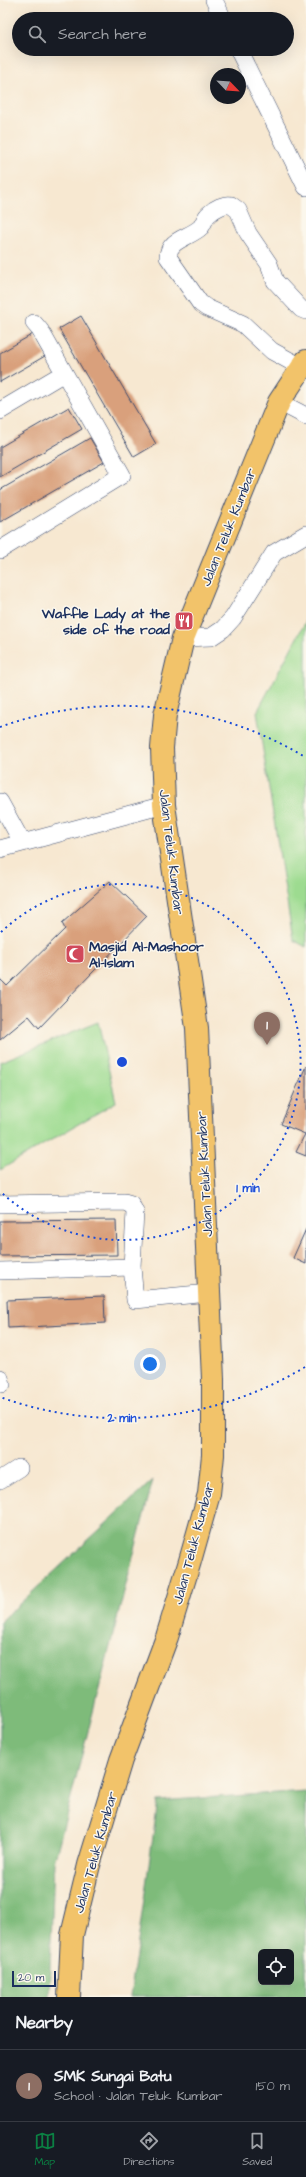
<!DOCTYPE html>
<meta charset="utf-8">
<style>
:root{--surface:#171b24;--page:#242831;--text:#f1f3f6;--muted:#9ea1a6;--line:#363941;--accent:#0b8043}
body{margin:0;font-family:"Architects Daughter",sans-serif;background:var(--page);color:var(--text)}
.controls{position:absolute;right:12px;bottom:12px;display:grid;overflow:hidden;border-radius:6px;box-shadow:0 4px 16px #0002}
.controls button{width:36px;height:36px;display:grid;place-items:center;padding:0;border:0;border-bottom:1px solid var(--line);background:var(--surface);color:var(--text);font:20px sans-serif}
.compass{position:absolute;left:210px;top:68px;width:36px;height:36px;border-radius:50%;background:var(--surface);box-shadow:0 4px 16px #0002;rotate:115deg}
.scale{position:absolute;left:12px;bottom:10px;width:44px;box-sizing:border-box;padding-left:4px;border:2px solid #1b2f5e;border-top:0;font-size:11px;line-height:14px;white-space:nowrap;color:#1b2f5e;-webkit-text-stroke:3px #fbf7ec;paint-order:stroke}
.you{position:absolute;left:150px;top:1364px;width:14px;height:14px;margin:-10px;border:3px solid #fff;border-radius:50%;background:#1a73e8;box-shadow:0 0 0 6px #1a73e833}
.badge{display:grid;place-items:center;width:26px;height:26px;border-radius:50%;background:var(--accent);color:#fff;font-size:13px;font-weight:700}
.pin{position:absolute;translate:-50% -33px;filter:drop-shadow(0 1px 2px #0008)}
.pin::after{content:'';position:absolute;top:21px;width:14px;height:12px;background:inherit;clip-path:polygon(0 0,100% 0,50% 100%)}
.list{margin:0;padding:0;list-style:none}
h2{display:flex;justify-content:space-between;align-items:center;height:52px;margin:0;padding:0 16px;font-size:17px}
h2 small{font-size:13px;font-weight:400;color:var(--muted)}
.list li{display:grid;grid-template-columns:26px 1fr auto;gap:12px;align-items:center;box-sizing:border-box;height:72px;padding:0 16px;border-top:1px solid var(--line)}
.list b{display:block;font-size:15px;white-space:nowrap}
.list p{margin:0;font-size:13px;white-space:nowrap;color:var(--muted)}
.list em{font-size:13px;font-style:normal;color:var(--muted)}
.icon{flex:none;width:22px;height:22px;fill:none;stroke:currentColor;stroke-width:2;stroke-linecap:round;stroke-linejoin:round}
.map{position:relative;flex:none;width:306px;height:1997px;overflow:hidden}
.search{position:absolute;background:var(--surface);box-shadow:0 4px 16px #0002;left:12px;right:12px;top:12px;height:44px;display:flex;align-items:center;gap:10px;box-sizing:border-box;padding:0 14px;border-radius:22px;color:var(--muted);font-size:15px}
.sheet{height:124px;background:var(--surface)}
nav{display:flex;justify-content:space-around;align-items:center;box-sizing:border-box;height:56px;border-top:1px solid var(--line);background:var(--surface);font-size:11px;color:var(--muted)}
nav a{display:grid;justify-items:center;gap:2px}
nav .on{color:var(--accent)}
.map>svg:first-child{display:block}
.green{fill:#9ddb90;stroke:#5c8577}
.forest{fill:#7ebb7a;stroke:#4c756c;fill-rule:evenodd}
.building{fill:#d9a07b}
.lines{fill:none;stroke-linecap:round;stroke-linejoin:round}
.minor-casing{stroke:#3c4b6f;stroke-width:18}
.primary-casing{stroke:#3c4b6f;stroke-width:24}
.minor{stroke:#fff;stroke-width:17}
.primary{stroke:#f2c36a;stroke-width:22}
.ring{fill:none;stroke:#1d4ed8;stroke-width:2;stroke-dasharray:2 4}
.labels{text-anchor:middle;stroke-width:3;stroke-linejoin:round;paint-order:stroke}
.street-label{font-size:14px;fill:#1b2f5e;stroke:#fbf7ec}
.poi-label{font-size:14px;font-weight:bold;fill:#1b2f5e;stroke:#fbf7ec;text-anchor:end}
.centre{fill:#1d4ed8;stroke:#fbf7ec;stroke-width:2}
.ring-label{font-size:12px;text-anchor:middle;font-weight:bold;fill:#1d4ed8;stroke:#fbf7ec;stroke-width:3;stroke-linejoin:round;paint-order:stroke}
</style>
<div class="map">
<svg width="306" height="1997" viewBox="0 0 306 1997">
<rect width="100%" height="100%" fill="#fbf7ec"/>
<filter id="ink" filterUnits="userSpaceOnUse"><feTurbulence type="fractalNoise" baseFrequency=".025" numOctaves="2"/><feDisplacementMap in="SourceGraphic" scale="8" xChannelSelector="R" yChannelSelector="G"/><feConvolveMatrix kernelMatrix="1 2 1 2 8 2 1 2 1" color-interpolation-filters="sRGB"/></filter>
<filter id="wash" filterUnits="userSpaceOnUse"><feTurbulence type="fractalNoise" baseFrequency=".012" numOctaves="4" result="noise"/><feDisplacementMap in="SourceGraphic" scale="16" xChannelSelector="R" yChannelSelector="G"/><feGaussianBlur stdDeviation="0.9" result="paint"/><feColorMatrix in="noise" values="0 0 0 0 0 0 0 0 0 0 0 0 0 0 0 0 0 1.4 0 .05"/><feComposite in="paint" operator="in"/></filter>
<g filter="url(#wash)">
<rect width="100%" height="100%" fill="#f7e8d1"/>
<g class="green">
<polygon points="306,621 306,947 293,940 257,712"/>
<polygon points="98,1022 116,1102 0,1170 0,1062"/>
</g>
<g class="forest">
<polygon points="153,1480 54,1863 49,1997 0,1997 0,1622"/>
<path d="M306 1791V1997H130L158 1801ZM261 1952H291V1982H261Z"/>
</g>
<g id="blocks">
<g class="building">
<polygon points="81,316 156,444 134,457 59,329"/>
<polygon points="33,334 45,356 0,382 0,353"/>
<polygon points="69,407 82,429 0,477 0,447"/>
<polygon points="90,438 104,462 0,522 0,490"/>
<polygon points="110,881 147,916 39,1028 29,1016 0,1040 0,979 7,986 65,929 62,923"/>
<polygon points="306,1066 306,1156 296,1152 305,1134 281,1124"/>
<polygon points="116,1220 117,1255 0,1256 0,1221"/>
<polygon points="306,1229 306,1264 293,1258"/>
<polygon points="104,1296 105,1323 8,1328 7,1300"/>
</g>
</g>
</g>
<g filter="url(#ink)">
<use href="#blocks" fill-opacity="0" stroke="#3c4b6f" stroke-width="1"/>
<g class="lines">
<defs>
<g id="minor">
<polyline points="214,0 223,19"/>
<polyline points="238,49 306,187"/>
<path d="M301 367 272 351 243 324 207 308 200 303 168 257C168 239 190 238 201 227 204 223 205 217 209 214 215 208 224 204 231 205L238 210 248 233 269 264 275 281 301 309 306 311"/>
<polyline points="279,402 306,416"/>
<polyline points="0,411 64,373"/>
<polyline points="0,550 122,475 40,330 34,323"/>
<polyline points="183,638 211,637 223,629 233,618 274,553 306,534"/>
<polyline points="0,802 22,842"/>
<polyline points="0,849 164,805"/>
<polyline points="0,1204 124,1202 131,1204 135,1212 132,1267 135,1300 209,1293"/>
<polyline points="0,1271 132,1267"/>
<polyline points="0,1378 2,1384"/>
<polyline points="0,1480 19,1468"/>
</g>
<polyline id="primary" points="69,1997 72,1935 89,1865 121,1760 167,1637 190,1561 209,1494 213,1455 213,1379 197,1028 164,805 162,748 165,715 183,638 279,402 306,361"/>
</defs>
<use href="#minor" class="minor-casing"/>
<use href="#primary" class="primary-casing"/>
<use href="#minor" class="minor"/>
<use href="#primary" class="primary"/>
</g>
</g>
<g class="ring">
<path d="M1 932A178 178 0 1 1 1 1192"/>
<path d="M305 1367A356 356 0 0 1 0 1397M0 727A356 356 0 0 1 305 757"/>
</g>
<defs>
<symbol id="restaurant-square" viewBox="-11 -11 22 22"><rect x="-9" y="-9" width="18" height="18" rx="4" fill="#d1495b" stroke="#fbf7ec"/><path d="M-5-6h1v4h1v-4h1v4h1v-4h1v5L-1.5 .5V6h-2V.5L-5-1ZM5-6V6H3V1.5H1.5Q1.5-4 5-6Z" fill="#fff"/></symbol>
<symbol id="mosque-square" viewBox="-11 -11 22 22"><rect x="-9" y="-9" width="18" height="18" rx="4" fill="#d1495b" stroke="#fbf7ec"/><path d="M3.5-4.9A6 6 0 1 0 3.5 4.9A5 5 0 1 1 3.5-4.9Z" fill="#fff"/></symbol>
</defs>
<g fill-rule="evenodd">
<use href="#restaurant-square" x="173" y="610" width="22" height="22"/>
<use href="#mosque-square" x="64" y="943" width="22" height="22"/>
</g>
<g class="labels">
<g class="street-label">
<text transform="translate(228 527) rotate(-68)" y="5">Jalan Teluk Kumbar</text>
<text transform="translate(172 852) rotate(83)" y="5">Jalan Teluk Kumbar</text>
<text transform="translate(204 1174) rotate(-93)" y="5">Jalan Teluk Kumbar</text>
<text transform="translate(193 1543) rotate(-75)" y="5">Jalan Teluk Kumbar</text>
<text transform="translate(95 1852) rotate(-74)" y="5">Jalan Teluk Kumbar</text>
</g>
<g class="poi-label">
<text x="170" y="618">Waffle Lady at the<tspan x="170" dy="16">side of the road</tspan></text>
<text x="89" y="951" text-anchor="start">Masjid Al-Mashoor<tspan x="89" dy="16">Al-Islam</tspan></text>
</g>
</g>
<circle cx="122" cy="1062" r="6" class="centre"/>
<g class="ring-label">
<text x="248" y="1192">1 min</text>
<text x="122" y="1422">2 min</text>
</g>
</svg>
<div class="controls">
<button><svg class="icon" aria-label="locate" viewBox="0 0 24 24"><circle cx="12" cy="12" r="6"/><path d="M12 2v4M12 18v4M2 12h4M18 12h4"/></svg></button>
</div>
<svg class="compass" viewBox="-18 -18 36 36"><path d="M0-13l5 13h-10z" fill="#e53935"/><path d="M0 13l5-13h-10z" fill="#9ea1a6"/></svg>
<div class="scale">20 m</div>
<div class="you"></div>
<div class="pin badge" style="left:267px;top:1045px;background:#8d6e63">1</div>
<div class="search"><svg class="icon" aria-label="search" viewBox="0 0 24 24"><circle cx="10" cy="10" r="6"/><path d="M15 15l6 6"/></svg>Search here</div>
</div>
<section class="sheet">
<h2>Nearby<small></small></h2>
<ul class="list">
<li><span class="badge" style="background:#8d6e63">1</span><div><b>SMK Sungai Batu</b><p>School · Jalan Teluk Kumbar</p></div><em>150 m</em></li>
</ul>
</section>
<nav>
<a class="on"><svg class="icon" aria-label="map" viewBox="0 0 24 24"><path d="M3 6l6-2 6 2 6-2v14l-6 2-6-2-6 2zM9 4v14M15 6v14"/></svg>Map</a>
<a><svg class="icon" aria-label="directions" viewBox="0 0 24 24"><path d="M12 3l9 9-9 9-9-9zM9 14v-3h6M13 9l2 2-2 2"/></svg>Directions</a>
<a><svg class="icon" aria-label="saved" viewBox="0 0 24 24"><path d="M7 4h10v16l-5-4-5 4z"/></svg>Saved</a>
</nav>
